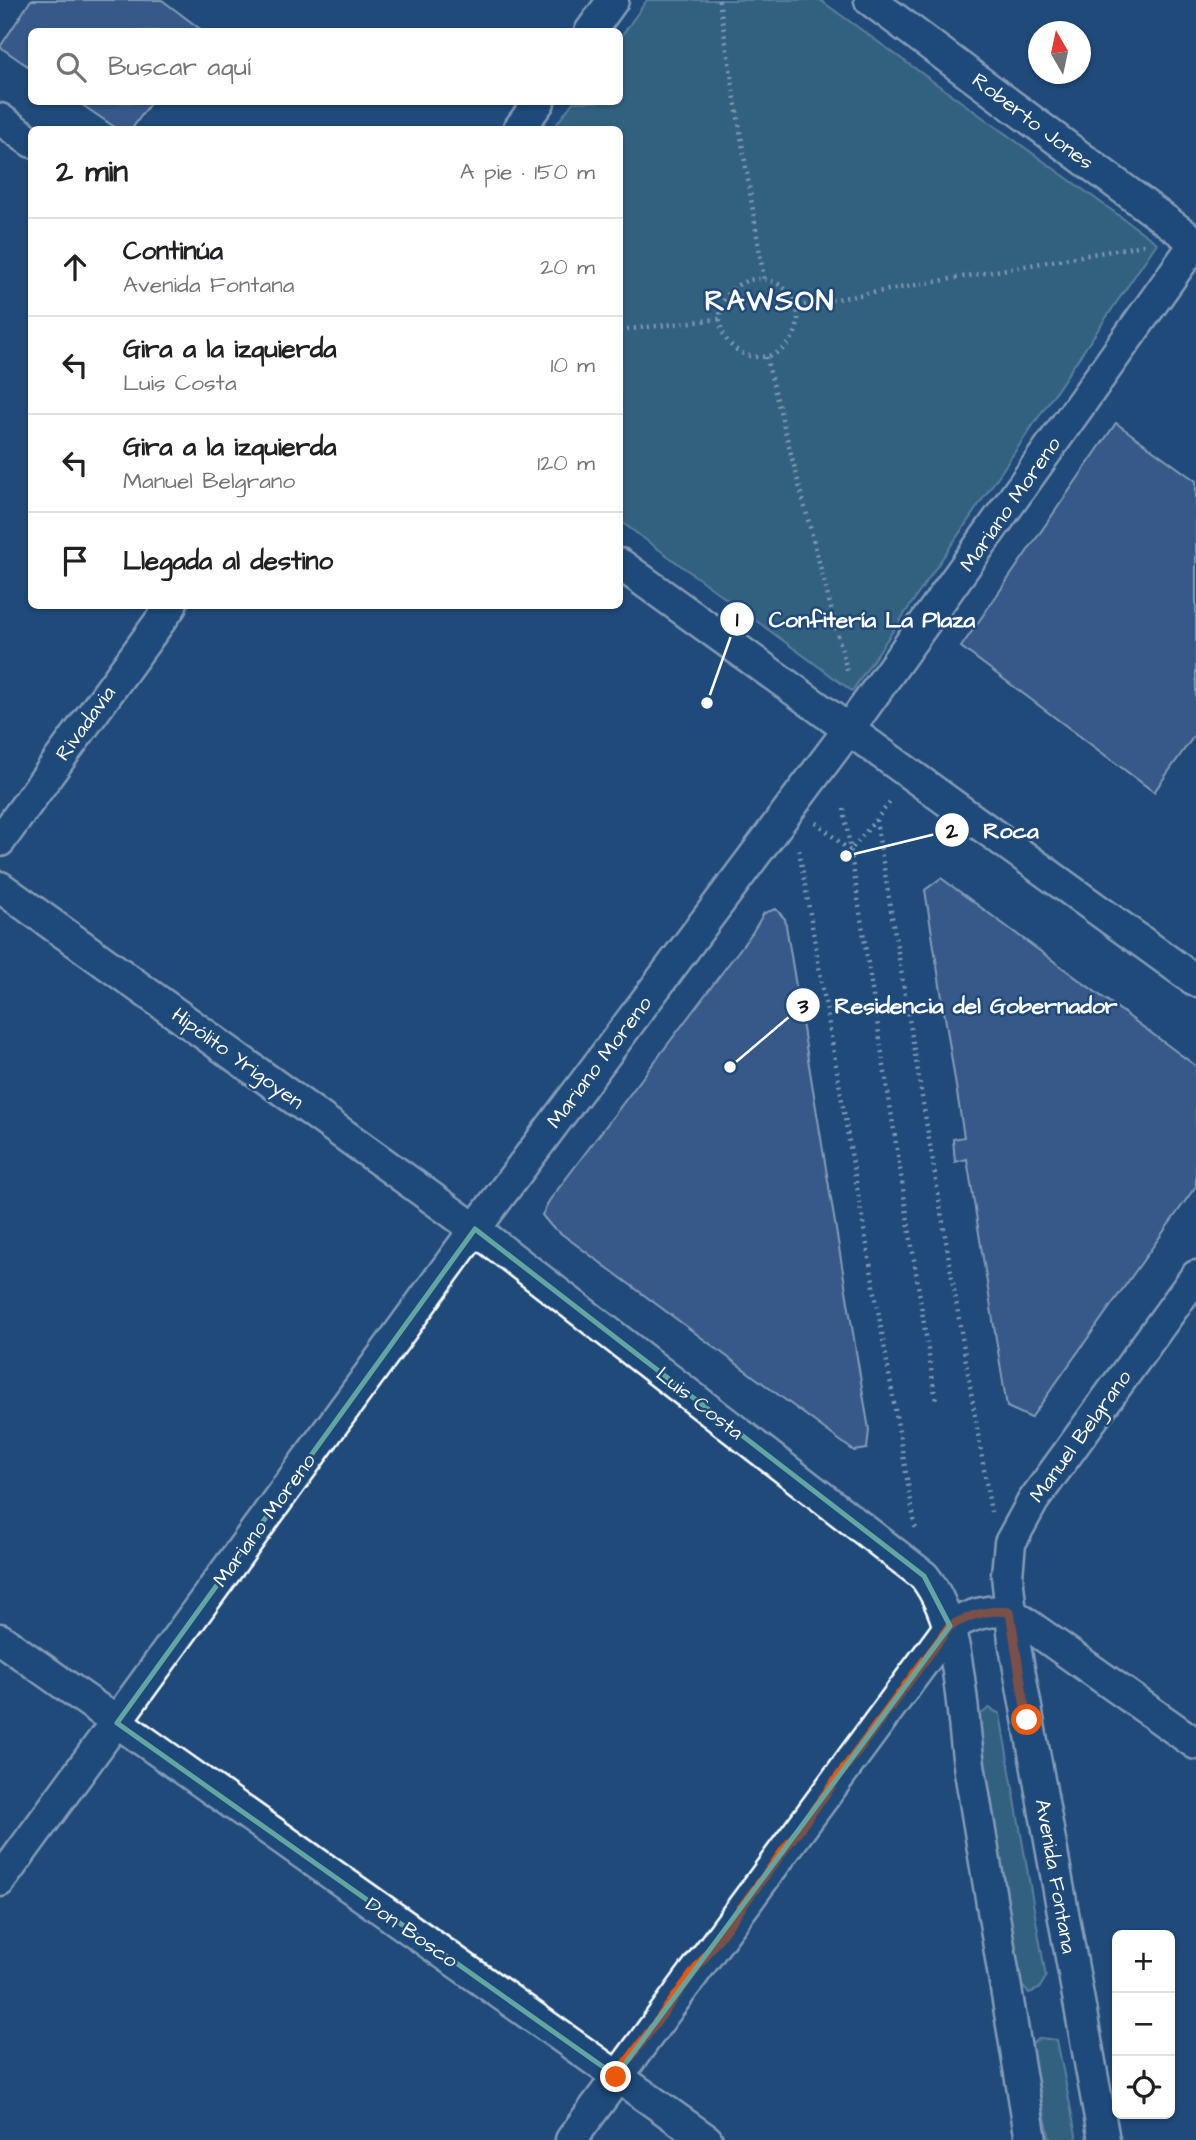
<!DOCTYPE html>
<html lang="es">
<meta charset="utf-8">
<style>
:root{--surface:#fff;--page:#f6f6f6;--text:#202124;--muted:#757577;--line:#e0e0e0}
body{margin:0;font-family:"Architects Daughter",sans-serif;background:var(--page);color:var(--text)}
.controls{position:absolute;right:21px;bottom:21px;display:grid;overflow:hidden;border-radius:10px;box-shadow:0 2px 5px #0004}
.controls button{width:63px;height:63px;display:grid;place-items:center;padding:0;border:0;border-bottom:2px solid var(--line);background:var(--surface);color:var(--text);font:35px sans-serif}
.compass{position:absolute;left:1028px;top:21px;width:63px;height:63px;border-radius:50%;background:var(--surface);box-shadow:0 2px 5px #0004;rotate:351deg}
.stop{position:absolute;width:21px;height:21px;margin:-16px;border:5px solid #ea580c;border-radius:50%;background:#fff}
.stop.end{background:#ea580c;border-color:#fff;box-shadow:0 2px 7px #0008}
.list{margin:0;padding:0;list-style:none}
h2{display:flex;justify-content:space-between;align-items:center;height:91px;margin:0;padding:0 28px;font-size:30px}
h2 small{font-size:23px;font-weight:400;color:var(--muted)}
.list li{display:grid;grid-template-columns:46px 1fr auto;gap:21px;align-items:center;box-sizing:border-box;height:98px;padding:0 28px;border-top:2px solid var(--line)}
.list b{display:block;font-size:26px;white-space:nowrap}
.list p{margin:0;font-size:23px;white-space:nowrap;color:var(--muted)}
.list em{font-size:23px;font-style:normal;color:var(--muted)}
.icon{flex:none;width:38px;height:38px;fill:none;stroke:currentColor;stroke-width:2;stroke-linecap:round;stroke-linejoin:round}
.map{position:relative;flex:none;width:1196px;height:2140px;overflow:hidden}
.search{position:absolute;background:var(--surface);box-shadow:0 2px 5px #0004;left:28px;top:28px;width:595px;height:77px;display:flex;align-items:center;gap:18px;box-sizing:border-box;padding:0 24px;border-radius:10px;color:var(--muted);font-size:26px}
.panel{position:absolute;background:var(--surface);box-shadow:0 2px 5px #0004;left:28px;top:126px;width:595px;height:483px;border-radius:10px}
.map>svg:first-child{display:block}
.green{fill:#4c7d88;stroke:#a6bec4;stroke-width:2}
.building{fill:#546c9c;stroke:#fff;stroke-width:2}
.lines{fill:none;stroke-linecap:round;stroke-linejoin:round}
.minor-casing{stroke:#fff;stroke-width:35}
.path{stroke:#fff;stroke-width:4.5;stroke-dasharray:2 5;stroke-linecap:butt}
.minor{stroke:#1f4a7a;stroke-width:30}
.route{stroke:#ea580c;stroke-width:9}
.marked{fill:none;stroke:#63a6a1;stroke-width:5;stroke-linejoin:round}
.labels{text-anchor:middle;stroke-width:5;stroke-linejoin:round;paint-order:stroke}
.street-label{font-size:21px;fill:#fff;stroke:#1f4a7a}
.district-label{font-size:28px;font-weight:bold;letter-spacing:2px;fill:#fff;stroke:#1f4a7a}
.leader{fill:none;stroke:#fff;stroke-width:2.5}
.callout-dot{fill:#fff;stroke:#1f4a7a;stroke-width:2.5}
.mark-label{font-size:21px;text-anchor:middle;font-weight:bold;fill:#111}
.callout-label{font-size:23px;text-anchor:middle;font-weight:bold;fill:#fff;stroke:#1f4a7a;stroke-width:5;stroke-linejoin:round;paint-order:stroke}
</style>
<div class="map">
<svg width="1196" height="2140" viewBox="0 0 1196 2140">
<rect width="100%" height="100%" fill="#1f4a7a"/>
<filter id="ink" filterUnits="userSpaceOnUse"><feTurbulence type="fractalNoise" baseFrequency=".0143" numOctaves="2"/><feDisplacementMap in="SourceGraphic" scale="14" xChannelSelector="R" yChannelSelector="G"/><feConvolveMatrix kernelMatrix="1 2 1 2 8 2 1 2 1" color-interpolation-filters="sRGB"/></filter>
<g filter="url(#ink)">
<g class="green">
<polygon points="647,0 820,0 1157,243 852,691 620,521 620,130 553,129 573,102 620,102 620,38"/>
<polygon points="989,1708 1000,1714 1046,1977 1039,1989 1029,1993 1021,1985 974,1747 976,1718"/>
<polygon points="1040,2038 1057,2040 1077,2140 1050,2140 1030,2045"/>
</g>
<g class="building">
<polygon points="31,0 162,0 203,31 32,32 32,69 0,47"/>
<polygon points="78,102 151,102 131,130 119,130"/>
<polygon points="1116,423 1196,481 1196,733 1154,792 961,647"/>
<polygon points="941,878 1196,1066 1196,1186 1031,1418 1007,1407 967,1159 955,1162 953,1139 964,1137 925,890"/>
<polygon points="776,909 785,919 869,1430 867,1449 854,1451 551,1226 542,1215 549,1201 752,933 764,913"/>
</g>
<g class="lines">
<defs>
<g id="minor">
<polyline points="870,0 1196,243"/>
<polyline points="590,32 613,0"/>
<polyline points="0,119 32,142"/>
<polyline points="518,130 539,102"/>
<polyline points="620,564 1196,981"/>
<polyline points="0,841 171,606"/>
<path d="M0 887 475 1229 924 1576C963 1626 960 1710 970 1771 990 1894 1010 2017 1031 2140"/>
<polyline points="0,1639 707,2140"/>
<polyline points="0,1881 475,1229 849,729 1196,242"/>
<path d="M571 2140 950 1626C971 1615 986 1609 1010 1612L1196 1744"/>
<polyline points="1104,2140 1014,1641 1007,1575 1010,1543 1033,1501 1196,1276"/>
</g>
</defs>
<use href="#minor" class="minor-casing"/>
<g class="path">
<polyline points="719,0 764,279"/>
<circle cx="759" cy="318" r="39"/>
<polyline points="797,306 1144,245"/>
<polyline points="620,330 720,319"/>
<polyline points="766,357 848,674"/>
<polyline points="844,809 936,1401"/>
<polyline points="876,820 991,1512"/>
<polyline points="816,822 850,851 892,800"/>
<polyline points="799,850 916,1531"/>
</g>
<use href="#minor" class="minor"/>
</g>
</g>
<g class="lines" filter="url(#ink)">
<path class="route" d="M616 2077 950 1626C971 1615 986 1609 1010 1612L1027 1720"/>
</g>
<path d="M0 0H1196V2140H0ZM475 1229 924 1576 950 1626 616 2076 117 1723Z" fill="#1f4a7a" fill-opacity=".55" fill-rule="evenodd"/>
<path class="marked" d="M475 1229 924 1576 950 1626 616 2076 117 1723Z"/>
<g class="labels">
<g class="street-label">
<text transform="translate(1033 121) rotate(37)" y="7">Roberto Jones</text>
<text transform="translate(1010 504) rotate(-55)" y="7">Mariano Moreno</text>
<text transform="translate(85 723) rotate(-54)" y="7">Rivadavia</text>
<text transform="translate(238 1058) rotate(36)" y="7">Hipólito Yrigoyen</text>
<text transform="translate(599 1062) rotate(-53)" y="7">Mariano Moreno</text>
<text transform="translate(700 1403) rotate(38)" y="7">Luis Costa</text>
<text transform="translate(1080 1436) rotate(-54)" y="7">Manuel Belgrano</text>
<text transform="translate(264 1520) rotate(-54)" y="7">Mariano Moreno</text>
<text transform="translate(1056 1876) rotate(80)" y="7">Avenida Fontana</text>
<text transform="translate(412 1932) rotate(35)" y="7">Don Bosco</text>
</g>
<g class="district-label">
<text x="770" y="310">RAWSON</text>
</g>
</g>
<path class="leader" d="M707 703L737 619M846 856L952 830M730 1067L803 1005"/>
<g class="callout-dot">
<circle cx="707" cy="703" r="7"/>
<circle cx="846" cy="856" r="7"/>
<circle cx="730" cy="1067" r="7"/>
<circle cx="737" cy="619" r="18"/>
<circle cx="952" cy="830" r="18"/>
<circle cx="803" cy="1005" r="18"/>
</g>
<g class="mark-label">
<text x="737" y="626">1</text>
<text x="952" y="838">2</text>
<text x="803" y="1013">3</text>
</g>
<g class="callout-label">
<text x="872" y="627">Confitería La Plaza</text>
<text x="1011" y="838">Roca</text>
<text x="976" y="1013">Residencia del Gobernador</text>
</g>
</svg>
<div class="controls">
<button>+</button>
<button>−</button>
<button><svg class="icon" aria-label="locate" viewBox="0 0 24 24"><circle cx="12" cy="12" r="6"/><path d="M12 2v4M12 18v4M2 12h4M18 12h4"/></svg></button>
</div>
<svg class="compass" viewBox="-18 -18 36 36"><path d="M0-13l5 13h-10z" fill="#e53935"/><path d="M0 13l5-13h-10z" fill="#757577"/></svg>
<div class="stop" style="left:1027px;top:1720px"></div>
<div class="stop end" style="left:616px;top:2077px"></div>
<div class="search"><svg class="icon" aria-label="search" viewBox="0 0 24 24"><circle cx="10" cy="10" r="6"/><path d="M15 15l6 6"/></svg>Buscar aquí</div>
<section class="panel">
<h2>2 min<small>A pie · 150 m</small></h2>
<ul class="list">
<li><svg class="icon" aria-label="ahead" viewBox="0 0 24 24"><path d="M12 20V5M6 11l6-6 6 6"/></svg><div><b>Continúa</b><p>Avenida Fontana</p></div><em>20 m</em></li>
<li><svg class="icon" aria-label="left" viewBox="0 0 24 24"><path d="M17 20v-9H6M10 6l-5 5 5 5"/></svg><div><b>Gira a la izquierda</b><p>Luis Costa</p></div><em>10 m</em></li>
<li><svg class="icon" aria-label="left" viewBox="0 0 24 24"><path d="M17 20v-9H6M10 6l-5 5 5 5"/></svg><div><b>Gira a la izquierda</b><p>Manuel Belgrano</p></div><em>120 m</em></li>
<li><svg class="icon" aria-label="arrive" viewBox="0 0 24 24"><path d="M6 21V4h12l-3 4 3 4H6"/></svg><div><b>Llegada al destino</b></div></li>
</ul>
</section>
</div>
